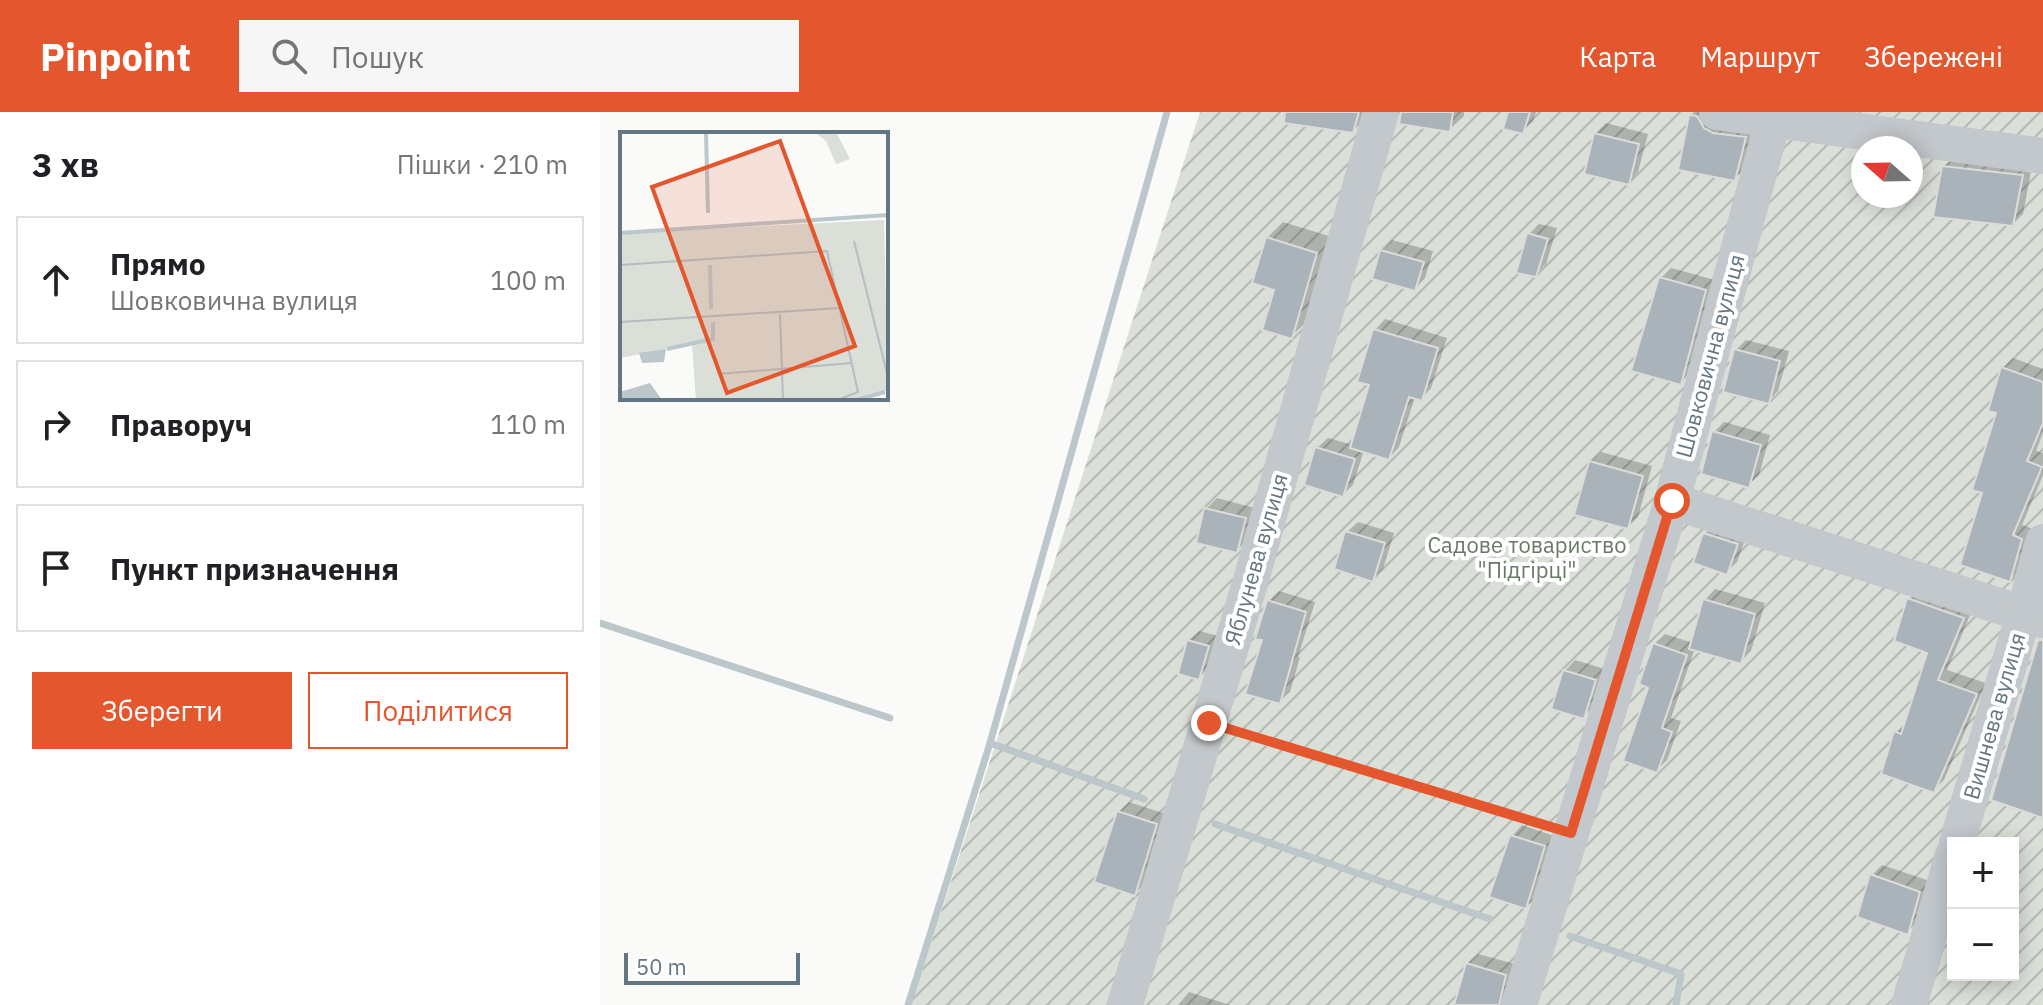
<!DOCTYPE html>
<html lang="uk">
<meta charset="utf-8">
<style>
:root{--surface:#fff;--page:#f6f6f6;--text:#202124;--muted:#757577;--line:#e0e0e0;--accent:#e4572e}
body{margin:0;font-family:"IBM Plex Sans",sans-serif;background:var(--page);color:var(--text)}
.controls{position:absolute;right:24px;bottom:24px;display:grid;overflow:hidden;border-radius:0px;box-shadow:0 4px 20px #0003}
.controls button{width:72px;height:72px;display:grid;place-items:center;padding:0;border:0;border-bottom:2px solid var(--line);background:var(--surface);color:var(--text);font:40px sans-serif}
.compass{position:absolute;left:1251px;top:24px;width:72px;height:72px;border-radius:50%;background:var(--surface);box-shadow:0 4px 20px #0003;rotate:290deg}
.scale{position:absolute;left:24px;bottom:20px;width:176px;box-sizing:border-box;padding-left:8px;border:4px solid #657683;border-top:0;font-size:22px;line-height:28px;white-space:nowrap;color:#657683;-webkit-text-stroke:6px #fff;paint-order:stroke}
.stop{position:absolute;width:24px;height:24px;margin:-18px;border:6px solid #e4572e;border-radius:50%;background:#fff}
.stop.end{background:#e4572e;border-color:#fff;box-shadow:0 2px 8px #0008}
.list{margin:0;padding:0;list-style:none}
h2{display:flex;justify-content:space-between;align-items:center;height:104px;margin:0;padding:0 32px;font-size:34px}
h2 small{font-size:26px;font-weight:400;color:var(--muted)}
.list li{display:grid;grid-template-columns:52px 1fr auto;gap:24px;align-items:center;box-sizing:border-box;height:128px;margin:0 16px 16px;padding:0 16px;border:2px solid var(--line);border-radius:0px}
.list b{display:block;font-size:30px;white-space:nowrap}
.list p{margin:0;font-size:26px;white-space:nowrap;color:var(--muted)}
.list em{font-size:26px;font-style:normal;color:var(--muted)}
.actions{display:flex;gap:16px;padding:24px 32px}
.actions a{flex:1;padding:18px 0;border:2px solid var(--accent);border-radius:0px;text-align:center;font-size:28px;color:var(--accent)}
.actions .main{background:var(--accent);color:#fff}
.icon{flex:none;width:44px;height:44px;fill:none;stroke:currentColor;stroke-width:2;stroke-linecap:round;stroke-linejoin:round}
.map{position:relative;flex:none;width:1443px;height:893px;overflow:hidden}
header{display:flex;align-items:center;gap:48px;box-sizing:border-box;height:112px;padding:0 40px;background:var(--accent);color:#fff}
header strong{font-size:38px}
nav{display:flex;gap:44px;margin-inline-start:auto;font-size:28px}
.search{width:560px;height:72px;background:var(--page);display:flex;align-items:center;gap:20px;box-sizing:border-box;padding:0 28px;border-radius:0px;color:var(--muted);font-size:30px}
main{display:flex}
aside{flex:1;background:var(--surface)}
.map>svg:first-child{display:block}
.garden{fill:url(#garden-furrows);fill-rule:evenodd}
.shadow{fill:#0003}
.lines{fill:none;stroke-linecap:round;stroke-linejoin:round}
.stream{stroke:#bbc7cb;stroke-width:7}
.building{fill:#aab3b9;stroke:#dcdcda;stroke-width:2}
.path{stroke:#bbbfc2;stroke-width:4;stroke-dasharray:4 4;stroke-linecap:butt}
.minor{stroke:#c3c8cc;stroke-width:36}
.route{stroke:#e4572e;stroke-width:10}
.labels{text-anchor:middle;stroke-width:8;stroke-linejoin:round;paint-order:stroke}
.street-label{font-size:22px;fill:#657683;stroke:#fff}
.park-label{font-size:22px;fill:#687a64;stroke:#fff}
.inset-river{fill:none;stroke:#bbc7cb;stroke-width:4}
.inset-road{fill:none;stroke:#b5bdc2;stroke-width:2}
.view{fill:#e4572e;fill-opacity:0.15;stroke:#e4572e;stroke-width:4}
.inset-edge{fill:none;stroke:#657683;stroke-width:4}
</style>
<header>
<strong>Pinpoint</strong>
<div class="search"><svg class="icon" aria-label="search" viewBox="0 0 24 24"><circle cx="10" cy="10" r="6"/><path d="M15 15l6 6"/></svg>Пошук</div>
<nav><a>Карта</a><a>Маршрут</a><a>Збережені</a></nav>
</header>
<main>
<aside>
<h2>3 хв<small>Пішки · 210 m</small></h2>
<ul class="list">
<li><svg class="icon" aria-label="ahead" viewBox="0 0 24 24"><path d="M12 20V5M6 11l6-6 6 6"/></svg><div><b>Прямо</b><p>Шовковична вулиця</p></div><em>100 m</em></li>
<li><svg class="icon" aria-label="right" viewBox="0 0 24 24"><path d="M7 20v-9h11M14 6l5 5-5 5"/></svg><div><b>Праворуч</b></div><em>110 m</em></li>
<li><svg class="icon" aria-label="arrive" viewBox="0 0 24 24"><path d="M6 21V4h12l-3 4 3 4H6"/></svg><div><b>Пункт призначення</b></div></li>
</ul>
<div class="actions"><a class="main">Зберегти</a><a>Поділитися</a></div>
</aside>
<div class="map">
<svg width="1443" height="893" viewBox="0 0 1443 893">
<defs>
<pattern id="garden-furrows" width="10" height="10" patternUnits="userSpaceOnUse" patternTransform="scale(2)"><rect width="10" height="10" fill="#dadfd7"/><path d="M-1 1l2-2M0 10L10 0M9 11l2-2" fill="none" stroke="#b4b9b4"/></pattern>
</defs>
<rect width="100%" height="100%" fill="#fafaf8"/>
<path class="garden" d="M600 0H1443V893H311ZM1263 36H1311V84H1263ZM1353 731H1413V863H1353Z"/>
<g class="shadow">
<polygon points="687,0 769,0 768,3 753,19"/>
<polygon points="815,0 864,0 864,4 849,18"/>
<polygon points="910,0 936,0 933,9 922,20"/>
<polygon points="1094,0 1110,0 1155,15 1145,56 1135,66 1091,4"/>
<polygon points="1006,11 1048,22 1038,60 1028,71 995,22"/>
<polygon points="1354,45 1432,54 1423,102 1413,112 1343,55"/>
<polygon points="683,110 732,125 707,209 691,225 677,176 667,126"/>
<polygon points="939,112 957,116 946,152 935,163 929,122"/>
<polygon points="792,128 833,139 825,166 815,177 774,166 782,139"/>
<polygon points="1071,156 1115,168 1091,260 1080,271 1061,166"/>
<polygon points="785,207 847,226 831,276 821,287 815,285 799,335 789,346 764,338 753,373 742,383 717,336 728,326 753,333 772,272 775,218"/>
<polygon points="1146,228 1189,239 1178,279 1168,290 1136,238"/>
<polygon points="1413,246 1443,257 1443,321 1436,339 1443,341 1443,363 1422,413 1431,416 1420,458 1410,468 1384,380 1398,300 1403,256"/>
<polygon points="1124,310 1170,323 1159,363 1148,373 1114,320"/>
<polygon points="1001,340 1052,354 1038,405 1028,415 990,350"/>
<polygon points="617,386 655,396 647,428 636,439 606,397"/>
<polygon points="758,410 794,421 783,457 772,467 747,420"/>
<polygon points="1115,412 1147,422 1137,450 1126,460 1105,422"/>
<polygon points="1115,477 1165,491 1151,539 1141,549 1095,536 1071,606 1081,609 1067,648 1057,658 1051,574 1054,532 1065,522 1093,531 1105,488"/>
<polygon points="1319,477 1373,496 1347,558 1386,571 1344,668 1333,678 1296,620 1308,609 1329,540 1309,487"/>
<polygon points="679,479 715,490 698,545 700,545 690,580 679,590 664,527 669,489"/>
<polygon points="599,519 619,524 609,555 599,566 588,529"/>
<polygon points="975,548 1005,557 994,594 983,605 965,559"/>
<polygon points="529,690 566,702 545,771 535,782 519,700"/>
<polygon points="922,713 954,724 936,785 926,795 912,724"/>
<polygon points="1282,753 1330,769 1318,810 1307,820 1272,763"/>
<polygon points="878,842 915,852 913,893 856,893 867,852"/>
<polygon points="589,880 630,893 578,893"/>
</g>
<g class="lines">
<g class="stream">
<polyline points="0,511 290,606"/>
<polyline points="390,631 544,687"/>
<polyline points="615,712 890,807"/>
<polyline points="970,824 1081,862 1076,893"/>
<polyline points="308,893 390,631 567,0"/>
</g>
</g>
<g class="building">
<polygon points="685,0 759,0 753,21 684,11"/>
<polygon points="801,0 853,0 850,20 799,12"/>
<polygon points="908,0 930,0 923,22 903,17"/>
<polygon points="1089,3 1097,4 1104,16 1113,21 1146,25 1135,69 1078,58"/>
<polygon points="994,21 1039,32 1029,73 984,62"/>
<polygon points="1342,54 1423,63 1413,114 1333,105"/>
<polygon points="927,121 948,127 936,165 916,161"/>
<polygon points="666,125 717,141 692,227 662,218 674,178 652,171"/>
<polygon points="780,138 824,150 815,179 772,167"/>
<polygon points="1059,165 1106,178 1081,273 1031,259"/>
<polygon points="773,217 838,236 822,289 809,285 789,348 750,336 769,273 757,270"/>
<polygon points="1134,237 1180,249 1169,292 1123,280"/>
<polygon points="1401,255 1443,270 1443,311 1427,349 1442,355 1413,423 1422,427 1410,470 1360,453 1382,381 1372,378 1396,301 1388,299"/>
<polygon points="1112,319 1161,333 1149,376 1101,362"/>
<polygon points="715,335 755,347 743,385 704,373"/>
<polygon points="989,349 1043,364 1028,417 974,403"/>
<polygon points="604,396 646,406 637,441 596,431"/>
<polygon points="745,419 785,431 773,470 734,457"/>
<polygon points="1103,421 1138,432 1127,463 1093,451"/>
<polygon points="1307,486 1364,506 1338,568 1377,582 1334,681 1281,662 1294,619 1301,622 1327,541 1294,529"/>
<polygon points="1103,487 1155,502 1141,552 1089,537"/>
<polygon points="667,488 706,500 680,592 645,582 662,528 655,527"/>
<polygon points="587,528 609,534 599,568 578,562"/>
<polygon points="1438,528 1443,528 1443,706 1391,688"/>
<polygon points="1053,531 1087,543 1062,616 1072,620 1057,661 1023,649 1048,576 1039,572"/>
<polygon points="963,558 996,568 984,607 951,597"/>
<polygon points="517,699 557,712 535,784 494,770"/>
<polygon points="910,723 945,734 926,797 889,785"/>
<polygon points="1270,762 1320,780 1308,823 1257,805"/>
<polygon points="866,851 906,863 899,893 854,893"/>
</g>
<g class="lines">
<polyline class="path" points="637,620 942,712"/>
<g class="minor">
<polyline points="1117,0 1443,44"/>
<polyline points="1072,389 1443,508"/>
<polyline points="1357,731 1424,501 1443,430"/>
<polyline points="525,893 653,461 781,0"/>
<polyline points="919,893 1072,389 1173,8"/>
<polyline points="1309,893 1353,743"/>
</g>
</g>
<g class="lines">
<polyline class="route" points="609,611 971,721 1072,389"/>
</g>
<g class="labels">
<g class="street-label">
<text transform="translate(1110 244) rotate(-75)" y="8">Шовковична вулиця</text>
<text transform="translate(656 447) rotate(-74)" y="8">Яблунева вулиця</text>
<text transform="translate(1394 604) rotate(-74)" y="8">Вишнева вулиця</text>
</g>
<g class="park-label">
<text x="927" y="441">Садове товариство<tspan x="927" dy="25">"Підгірці"</tspan></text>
</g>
</g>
<g transform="translate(20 20)">
<rect width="268" height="268" fill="#fafaf8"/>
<path d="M194 0H216L230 27 216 32 206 9Z" fill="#dadfd7"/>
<path d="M264 88 268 258 236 268H76L72 212 0 226V101Z" fill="#dadfd7"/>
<path d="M46 217 44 230 22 231 19 221ZM30 251 42 268H0V260Z" fill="#bbc7cb"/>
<path class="inset-river" d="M86 0 88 81M0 101 268 83M90 133 91 177M47 217 93 207V190M236 268 265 260"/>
<path class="inset-road" d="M234 109 268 245M0 133 207 119 238 260 218 268M160 182 163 268M0 190 220 176M98 242 232 231"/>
<path class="view" d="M160 9 235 214 107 261 32 55Z"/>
<rect width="268" height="268" class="inset-edge"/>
</g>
</svg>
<div class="controls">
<button>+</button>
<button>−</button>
</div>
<svg class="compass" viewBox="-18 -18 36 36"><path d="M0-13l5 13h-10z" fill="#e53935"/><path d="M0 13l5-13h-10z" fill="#757577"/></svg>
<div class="scale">50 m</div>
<div class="stop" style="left:1072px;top:389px"></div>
<div class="stop end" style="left:609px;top:611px"></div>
</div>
</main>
